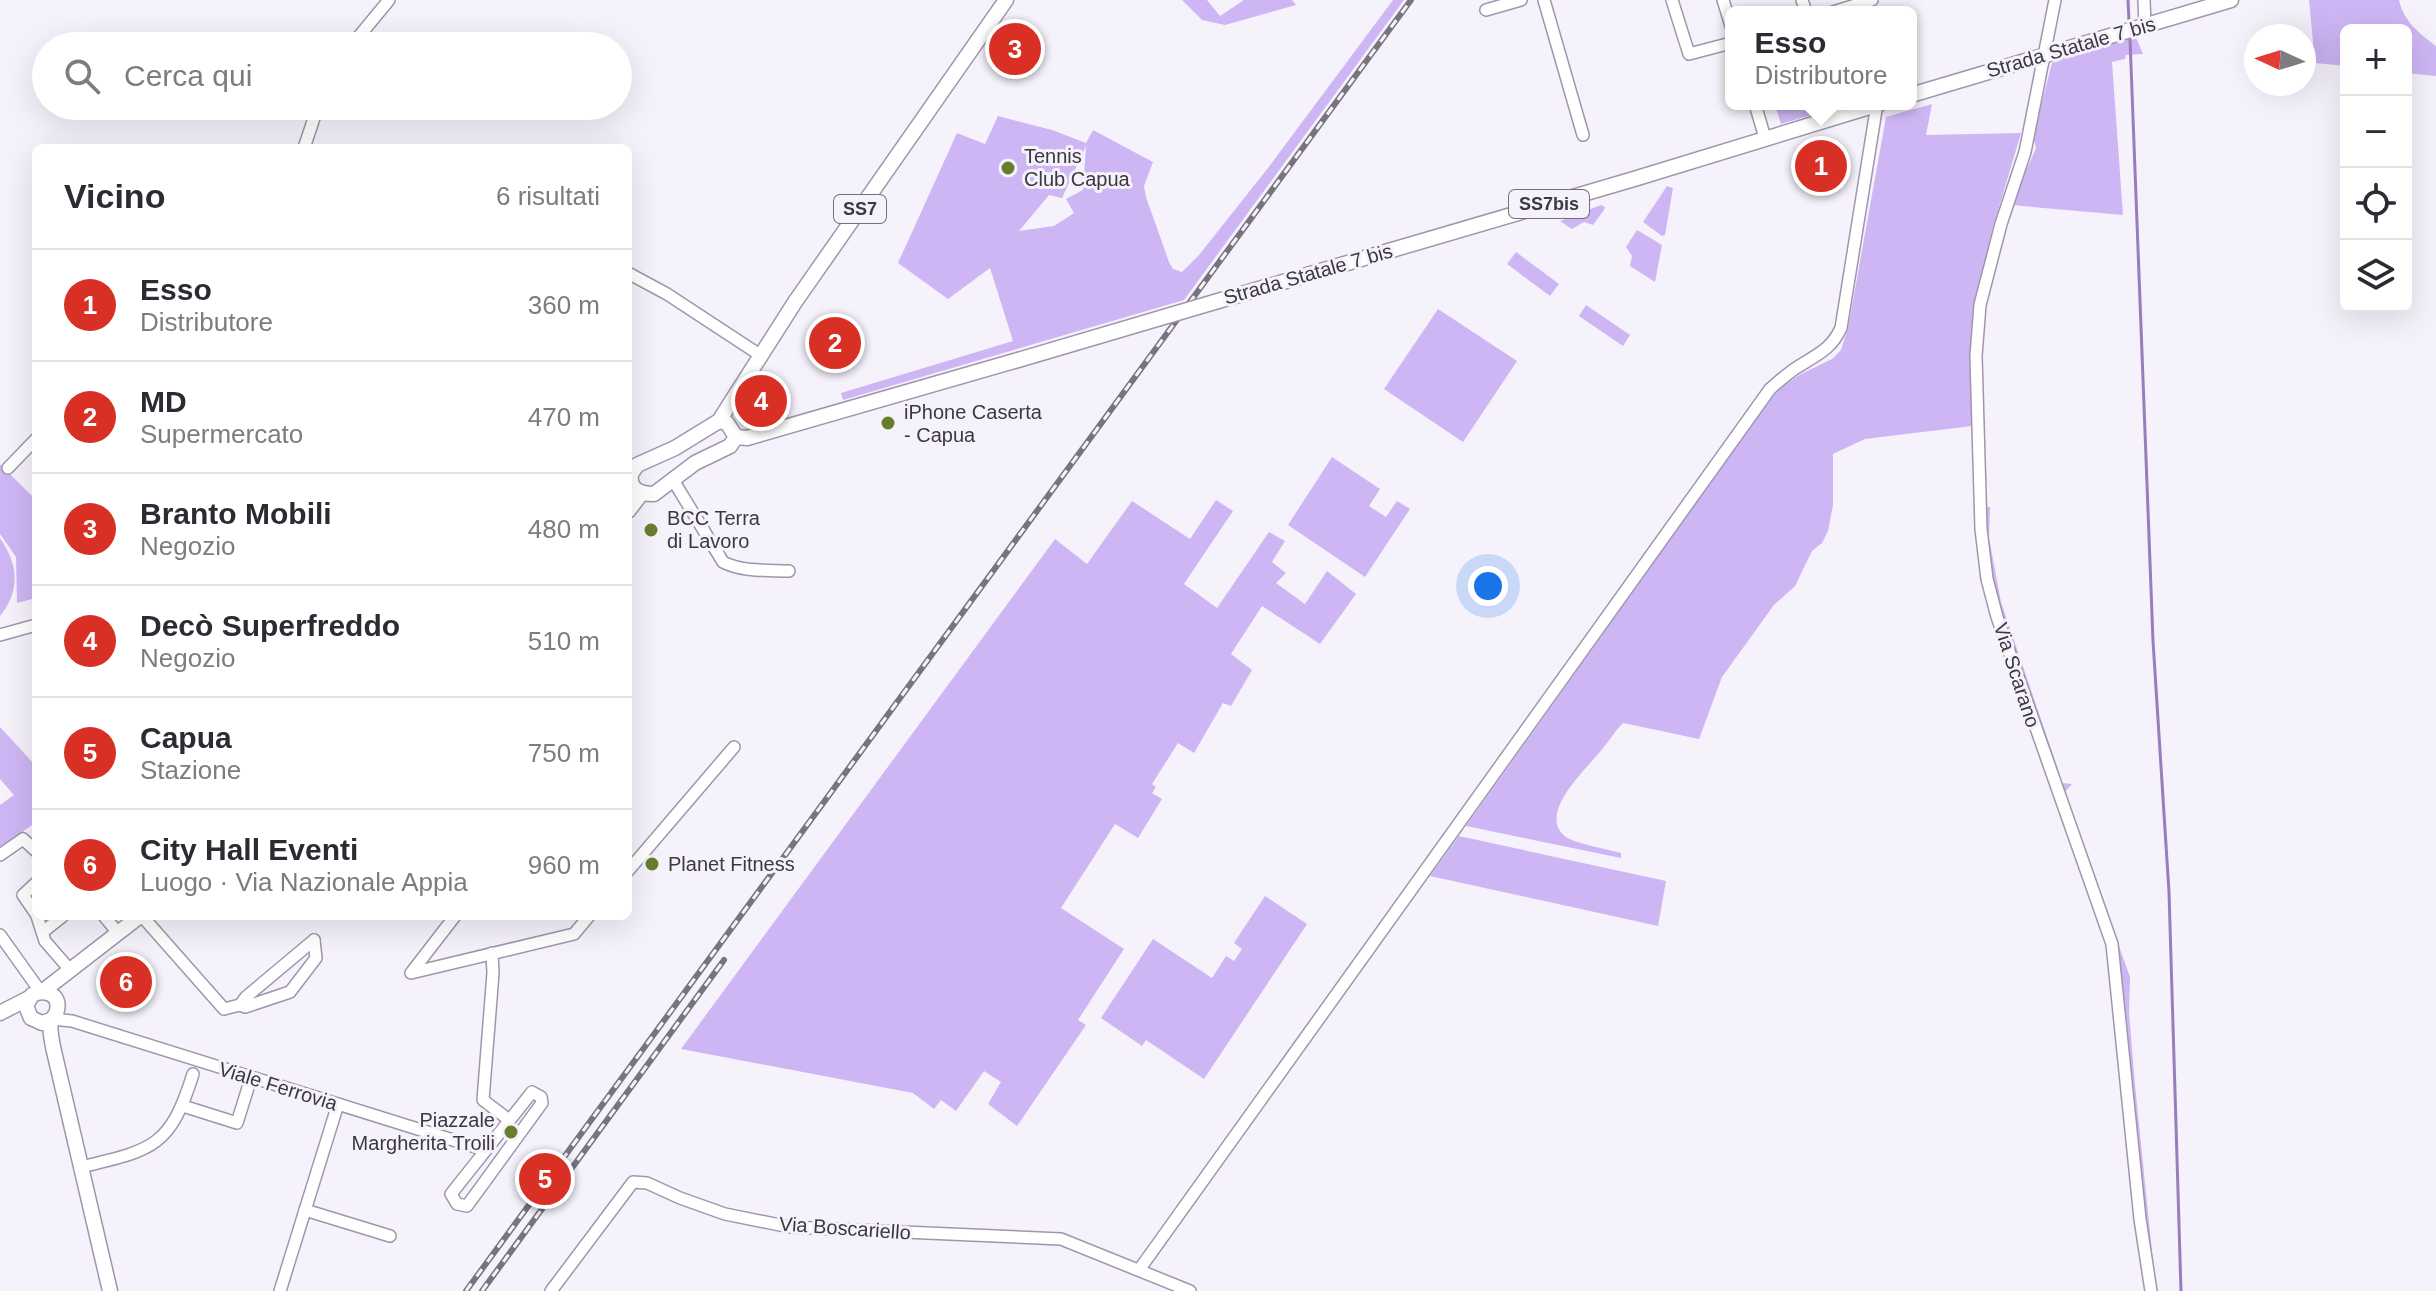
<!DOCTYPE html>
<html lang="it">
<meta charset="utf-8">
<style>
:root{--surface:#fff;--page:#f7f7f7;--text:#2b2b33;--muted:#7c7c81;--line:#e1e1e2;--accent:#d93025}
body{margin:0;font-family:Arial,sans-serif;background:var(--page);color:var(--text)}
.controls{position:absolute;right:24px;top:24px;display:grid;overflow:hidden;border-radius:12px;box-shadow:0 8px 32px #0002}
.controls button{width:72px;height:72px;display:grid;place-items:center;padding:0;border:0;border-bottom:2px solid var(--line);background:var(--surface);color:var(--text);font:40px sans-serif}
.compass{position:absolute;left:2244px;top:24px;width:72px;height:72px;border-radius:50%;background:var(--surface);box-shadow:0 8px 32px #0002;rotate:274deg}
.you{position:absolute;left:1488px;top:586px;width:28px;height:28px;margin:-20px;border:6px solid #fff;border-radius:50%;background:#1a73e8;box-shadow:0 0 0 12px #1a73e833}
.badge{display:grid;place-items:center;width:52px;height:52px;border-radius:50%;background:var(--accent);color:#fff;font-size:26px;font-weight:700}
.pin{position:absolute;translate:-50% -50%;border:4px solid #fff;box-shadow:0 2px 8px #0006}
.popup{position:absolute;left:1725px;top:6px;width:192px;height:104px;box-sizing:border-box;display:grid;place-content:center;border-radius:12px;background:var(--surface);filter:drop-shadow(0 2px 6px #0005);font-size:26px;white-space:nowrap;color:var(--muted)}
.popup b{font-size:30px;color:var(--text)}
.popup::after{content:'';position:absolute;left:50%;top:100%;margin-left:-16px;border:16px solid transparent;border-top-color:var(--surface)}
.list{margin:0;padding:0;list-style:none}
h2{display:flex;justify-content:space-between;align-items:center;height:104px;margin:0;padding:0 32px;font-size:34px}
h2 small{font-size:26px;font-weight:400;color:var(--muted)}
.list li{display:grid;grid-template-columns:52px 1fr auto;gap:24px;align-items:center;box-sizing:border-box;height:112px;padding:0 32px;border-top:2px solid var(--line)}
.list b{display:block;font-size:30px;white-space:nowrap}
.list p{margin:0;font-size:26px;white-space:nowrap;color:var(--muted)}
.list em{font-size:26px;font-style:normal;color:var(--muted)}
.icon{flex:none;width:44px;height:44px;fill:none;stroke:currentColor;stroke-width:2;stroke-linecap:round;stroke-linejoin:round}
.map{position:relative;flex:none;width:2436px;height:1291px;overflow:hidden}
.search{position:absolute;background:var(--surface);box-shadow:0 8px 32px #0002;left:32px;top:32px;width:600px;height:88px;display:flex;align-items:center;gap:20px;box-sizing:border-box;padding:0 28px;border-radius:44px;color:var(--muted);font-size:30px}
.panel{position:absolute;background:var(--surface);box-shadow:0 8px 32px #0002;left:32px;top:144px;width:600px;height:776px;border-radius:12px}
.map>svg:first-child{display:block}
.green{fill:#ceb6f4;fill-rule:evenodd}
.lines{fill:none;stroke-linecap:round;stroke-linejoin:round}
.stream{stroke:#987dbc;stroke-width:3}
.minor-casing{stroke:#9f96ac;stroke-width:14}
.major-casing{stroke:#9f96ac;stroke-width:17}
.minor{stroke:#fff;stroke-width:11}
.major{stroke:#fff;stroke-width:14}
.rail-casing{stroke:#78747e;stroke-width:6}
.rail{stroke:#f6f2fc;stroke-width:3;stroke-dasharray:9;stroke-linecap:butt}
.major-bridge-casing{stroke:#9f96ac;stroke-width:17;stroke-linecap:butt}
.major-bridge{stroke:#fff;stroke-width:14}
.poi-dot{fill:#687e2f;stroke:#f6f2fc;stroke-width:3}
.labels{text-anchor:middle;stroke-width:6;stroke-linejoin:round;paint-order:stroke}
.shield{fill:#f6f2fc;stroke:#747079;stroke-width:2}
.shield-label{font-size:18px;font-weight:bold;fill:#3c3841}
.street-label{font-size:20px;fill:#3c3841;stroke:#f6f2fc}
.poi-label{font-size:20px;fill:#3c3841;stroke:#f6f2fc;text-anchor:start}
</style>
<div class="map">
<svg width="2436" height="1291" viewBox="0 0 2436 1291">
<rect width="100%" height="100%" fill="#f6f2fc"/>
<g class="green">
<polygon points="1182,0 1207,0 1220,16 1244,0 1292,0 1296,5 1225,25 1202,20"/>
<path d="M1393 0H1404L1184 300 843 400 841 393 1013 341 990 268 948 299 898 263 957 133 985 144 998 116 1052 130 1086 143 1093 130 1153 162 1144 186 1146 197 1169 262 1173 269 1182 272 1199 255 1268 168ZM1086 146 1083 190 1066 199 1074 213 1054 226 1019 231 1049 195 1062 198Z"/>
<path d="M2309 0H2399C2404 22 2419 33 2436 46V76L2406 73V30H2346V66L2315 63Z"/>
<polygon points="2135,35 2143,54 2126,55 2125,59 2112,62 2123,215 2011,205 2036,148 2033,136 2052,63"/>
<polygon points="1780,104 1834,104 1835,108 1781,124 1775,105"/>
<path d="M1932 104 1926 135 2021 133 1992 231 1975 316 1972 426 1865 439 1833 454V505L1828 531 1822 543 1812 551 1795 586 1774 605 1722 677 1699 739 1623 723C1614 732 1608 743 1599 753 1585 770 1536 815 1566 837 1577 844 1607 849 1621 853V858L1466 826 1767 404 1780 388 1801 374 1832 359 1841 350 1848 328 1886 117Z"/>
<polygon points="1667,186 1673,188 1665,235 1662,236 1643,222"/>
<polygon points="1601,205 1605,207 1604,210 1593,225 1584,222 1572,229 1560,221"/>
<polygon points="1637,230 1662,245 1655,282 1630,266 1632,256 1626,247"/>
<polygon points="1516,252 1559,284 1550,296 1507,264"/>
<polygon points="1586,305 1630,335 1623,346 1579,316"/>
<polygon points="1438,309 1517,361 1463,442 1384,389"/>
<polygon points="1332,457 1380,489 1369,506 1386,517 1397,501 1410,509 1365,577 1288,525"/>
<polygon points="0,464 36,500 36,598 17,603 16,557 0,534"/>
<polygon points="1216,500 1233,511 1184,584 1217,608 1269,532 1285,541 1272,562 1286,573 1276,583 1305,604 1327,571 1356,594 1320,644 1262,606 1231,654 1252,670 1231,706 1223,703 1194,753 1178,743 1152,784 1156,787 1152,793 1162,799 1138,838 1115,824 1061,908 1124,949 1078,1020 1086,1025 1017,1126 988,1104 1001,1082 984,1071 956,1111 941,1100 934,1109 913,1093 681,1049 1055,539 1087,564 1132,501 1190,539"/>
<polygon points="1984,507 1990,507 1989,538 2001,602 2060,775 2054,777 1992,586"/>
<path d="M0 538C18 564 21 590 0 616Z"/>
<polygon points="0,727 36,766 36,822 0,848 0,805 14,795 0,779"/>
<polygon points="2063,783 2072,784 2064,793 2130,977 2129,1012 2135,1085 2156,1291 2142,1189 2120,964 2061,786"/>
<polygon points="1459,836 1666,881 1658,926 1430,876"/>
<polygon points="1265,896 1307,924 1204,1079 1146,1040 1142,1046 1101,1018 1153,939 1212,978 1226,956 1234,961 1242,949 1234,943"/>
</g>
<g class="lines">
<g class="stream">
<polyline points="2128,0 2129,21"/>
<polyline points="2130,39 2153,641 2169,892 2181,1291"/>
</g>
<defs>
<g id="minor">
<polyline points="1544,0 1583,135"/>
<polyline points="1672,0 1689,54 1731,43"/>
<polyline points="1723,0 1731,26"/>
<polyline points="1802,0 1806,12"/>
<polyline points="2055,0 2025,152 2001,224 1980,305 1976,356 1981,529 1987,579 1997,617 2112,944 2140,1219 2151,1291"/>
<polyline points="2144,0 2145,26"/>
<polyline points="1486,10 1521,0"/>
<polyline points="1833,12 1872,0"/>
<polyline points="351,46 389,0"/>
<polyline points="1755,104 1765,138"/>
<polyline points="304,148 318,106"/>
<polyline points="628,273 667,294 760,355"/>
<polyline points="8,468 36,439"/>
<path d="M673 480 723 562C742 572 768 570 789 571"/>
<polyline points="0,635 36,625"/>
<polyline points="0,855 23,839 36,851"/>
<polyline points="628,871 734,747"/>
<polyline points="36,883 23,895 36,914"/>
<polyline points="37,916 45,941 71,971"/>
<polyline points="104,916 118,933"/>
<polyline points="142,916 224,1009 240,1005 245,1007 290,992 316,958 314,940"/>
<polyline points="455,916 411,973 574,934 589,916"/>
<polyline points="44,931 63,916"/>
<polyline points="0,935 40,991"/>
<polyline points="492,953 493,973 483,1100 509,1120"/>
<polyline points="240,1005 246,997 314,940"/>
<polyline points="52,1019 72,1021 485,1150"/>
<polygon points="532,1092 541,1097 542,1103 467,1206 457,1204 451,1194"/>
<polyline points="183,1106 237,1123 251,1078"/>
<path d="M81 1167C152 1150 170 1148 193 1074"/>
<polyline points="305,1210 390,1236"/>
<path d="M1139 1270 1770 389C1778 382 1787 374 1796 368 1816 355 1831 350 1841 328L1877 104"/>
<polyline points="280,1291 338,1104"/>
<polyline points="551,1291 633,1182 647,1183 680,1198 725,1214 790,1227 1061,1239 1190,1291"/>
</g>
<g id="major">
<polyline points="1911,95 2231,0"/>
<polyline points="1218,301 1634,179 1879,104"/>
<polyline points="719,421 795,302 1006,0"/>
<path d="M719 421 727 423 736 437 730 446 695 463 654 494C639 494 629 489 631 474L637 465 675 448Z"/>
<polyline points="736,437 747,438 1018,360"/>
<polyline points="628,511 642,493"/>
<polyline points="43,991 140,916"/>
<polyline points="0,1013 29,998"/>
<path d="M51 1020 42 1023 31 1018 26 1006 32 995C43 989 61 993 57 1010 57 1014 53 1017 51 1021 49 1029 52 1040 53 1047L110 1291"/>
</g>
</defs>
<use href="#minor" class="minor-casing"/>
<use href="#major" class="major-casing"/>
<use href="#minor" class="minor"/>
<use href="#major" class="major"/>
<defs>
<g id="rail">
<polyline points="466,1291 1411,0"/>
<polyline points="482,1291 724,960"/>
</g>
</defs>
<use href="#rail" class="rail-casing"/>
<use href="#rail" class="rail"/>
<defs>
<polyline id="major-bridge" points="1018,360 1218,301"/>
</defs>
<use href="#major-bridge" class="major-bridge-casing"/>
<use href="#major-bridge" class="major-bridge"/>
</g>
<g class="poi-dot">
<circle cx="1008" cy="168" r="8"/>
<circle cx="888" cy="423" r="8"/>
<circle cx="651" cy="530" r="8"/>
<circle cx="652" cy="864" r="8"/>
<circle cx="511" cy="1132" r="8"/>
</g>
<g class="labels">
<g class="shield">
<rect x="1509" y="190" width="80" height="28" rx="6"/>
<rect x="834" y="195" width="52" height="28" rx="6"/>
</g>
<g class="shield-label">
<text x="1549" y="210">SS7bis</text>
<text x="860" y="215">SS7</text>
</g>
<g class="street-label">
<text transform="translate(2071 47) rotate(-16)" y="7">Strada Statale 7 bis</text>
<text transform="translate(1308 274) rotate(-16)" y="7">Strada Statale 7 bis</text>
<text transform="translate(2017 675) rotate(72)" y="7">Via Scarano</text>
<text transform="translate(278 1086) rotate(17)" y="7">Viale Ferrovia</text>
<text transform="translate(845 1228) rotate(4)" y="7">Via Boscariello</text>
</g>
<g class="poi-label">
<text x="1024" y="163">Tennis<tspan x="1024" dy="23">Club Capua</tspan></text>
<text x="904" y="419">iPhone Caserta<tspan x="904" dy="23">- Capua</tspan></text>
<text x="667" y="525">BCC Terra<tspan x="667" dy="23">di Lavoro</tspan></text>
<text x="668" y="871">Planet Fitness</text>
<text x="495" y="1127" text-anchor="end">Piazzale<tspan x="495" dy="23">Margherita Troili</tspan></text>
</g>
</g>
</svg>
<div class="controls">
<button>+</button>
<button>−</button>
<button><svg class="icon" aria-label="locate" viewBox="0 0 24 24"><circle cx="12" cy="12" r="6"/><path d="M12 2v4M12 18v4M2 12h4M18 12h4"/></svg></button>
<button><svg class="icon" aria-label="layers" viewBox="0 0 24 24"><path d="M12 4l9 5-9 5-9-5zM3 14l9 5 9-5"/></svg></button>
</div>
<svg class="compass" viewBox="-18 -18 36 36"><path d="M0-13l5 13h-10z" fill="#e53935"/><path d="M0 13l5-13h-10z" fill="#7c7c81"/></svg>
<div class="you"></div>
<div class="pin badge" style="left:1821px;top:166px">1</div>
<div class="popup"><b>Esso</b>Distributore</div>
<div class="pin badge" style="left:835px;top:343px">2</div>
<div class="pin badge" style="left:1015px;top:49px">3</div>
<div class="pin badge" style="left:761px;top:401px">4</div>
<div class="pin badge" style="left:545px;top:1179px">5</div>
<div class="pin badge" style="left:126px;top:982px">6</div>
<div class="search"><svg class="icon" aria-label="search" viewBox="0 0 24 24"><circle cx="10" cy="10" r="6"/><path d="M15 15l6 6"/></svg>Cerca qui</div>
<section class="panel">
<h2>Vicino<small>6 risultati</small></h2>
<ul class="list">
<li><span class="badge">1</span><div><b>Esso</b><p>Distributore</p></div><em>360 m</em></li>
<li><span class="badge">2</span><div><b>MD</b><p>Supermercato</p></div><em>470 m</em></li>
<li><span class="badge">3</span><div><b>Branto Mobili</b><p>Negozio</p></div><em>480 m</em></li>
<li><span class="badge">4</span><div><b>Decò Superfreddo</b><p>Negozio</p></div><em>510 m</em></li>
<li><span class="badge">5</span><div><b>Capua</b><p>Stazione</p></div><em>750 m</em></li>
<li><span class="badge">6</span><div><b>City Hall Eventi</b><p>Luogo · Via Nazionale Appia</p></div><em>960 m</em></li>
</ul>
</section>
</div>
